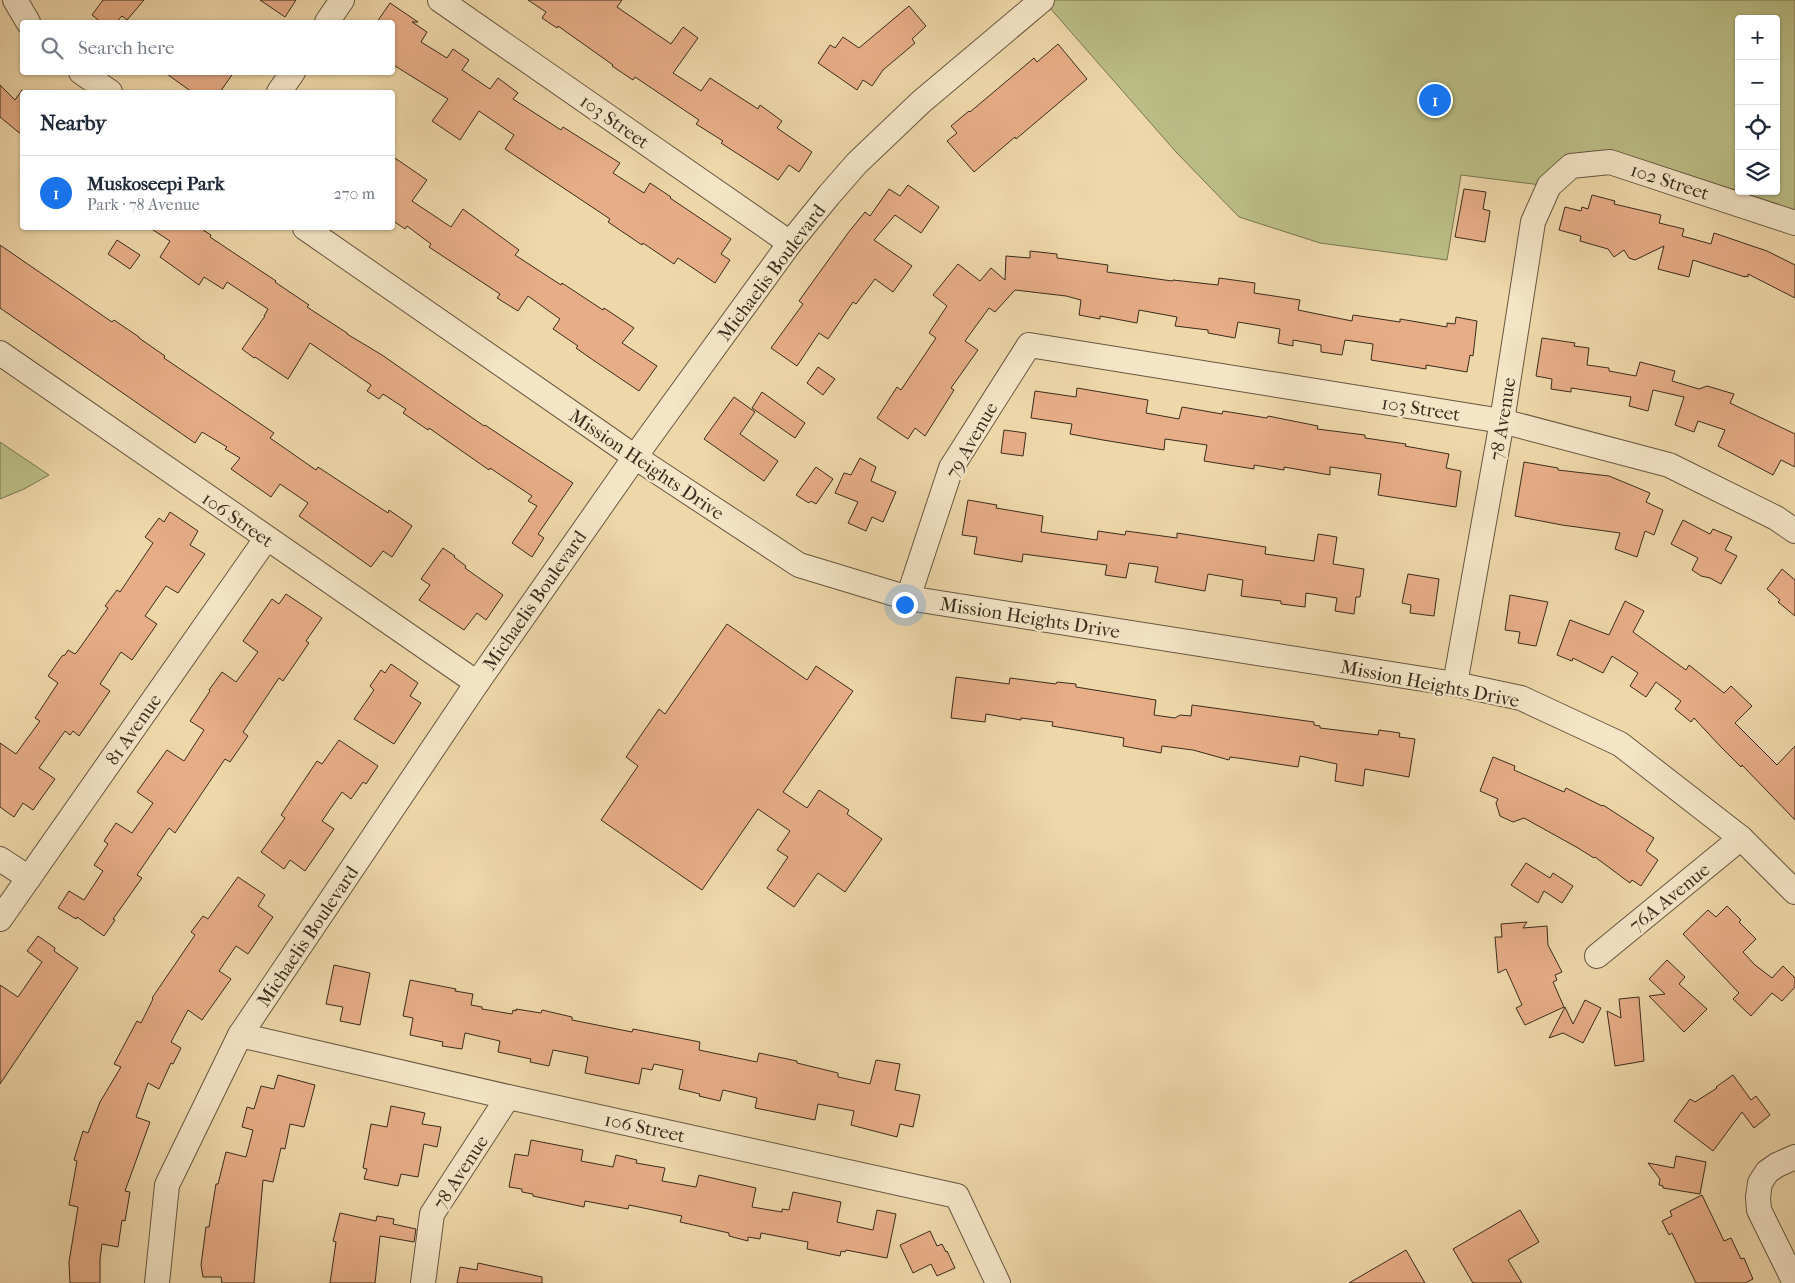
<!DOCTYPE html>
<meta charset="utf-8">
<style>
:root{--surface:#fff;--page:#f6f6f7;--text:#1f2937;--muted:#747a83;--line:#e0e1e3;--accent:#1a73e8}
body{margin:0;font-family:"IM FELL French Canon",serif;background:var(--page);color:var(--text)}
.controls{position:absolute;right:15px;top:15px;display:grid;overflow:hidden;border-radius:5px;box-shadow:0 1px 4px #0004}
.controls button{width:45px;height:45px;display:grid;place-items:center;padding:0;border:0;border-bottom:1px solid var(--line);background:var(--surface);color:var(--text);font:25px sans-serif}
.you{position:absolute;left:904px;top:604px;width:18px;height:18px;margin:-12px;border:4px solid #fff;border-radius:50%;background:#1a73e8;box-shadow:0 0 0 8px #1a73e833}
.badge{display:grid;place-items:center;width:32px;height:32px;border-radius:50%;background:var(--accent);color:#fff;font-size:16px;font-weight:700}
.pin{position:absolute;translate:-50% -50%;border:2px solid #fff;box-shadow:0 1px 5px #0006}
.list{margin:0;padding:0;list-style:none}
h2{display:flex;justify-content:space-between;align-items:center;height:65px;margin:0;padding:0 20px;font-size:21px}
h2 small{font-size:16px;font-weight:400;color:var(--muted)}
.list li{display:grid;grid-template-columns:32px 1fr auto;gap:15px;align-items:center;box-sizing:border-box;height:75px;padding:0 20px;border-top:1px solid var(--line)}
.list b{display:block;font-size:19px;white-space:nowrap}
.list p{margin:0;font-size:16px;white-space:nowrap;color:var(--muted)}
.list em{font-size:16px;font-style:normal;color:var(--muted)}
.icon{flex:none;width:28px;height:28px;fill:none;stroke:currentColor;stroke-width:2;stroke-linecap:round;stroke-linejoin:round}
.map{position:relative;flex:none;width:1795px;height:1283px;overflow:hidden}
.search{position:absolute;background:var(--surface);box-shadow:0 1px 4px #0004;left:20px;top:20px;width:375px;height:55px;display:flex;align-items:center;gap:12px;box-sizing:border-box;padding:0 18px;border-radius:5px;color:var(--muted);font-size:19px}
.panel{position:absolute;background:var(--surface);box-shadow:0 1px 4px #0004;left:20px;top:90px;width:375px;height:140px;border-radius:5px}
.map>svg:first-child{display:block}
.green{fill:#bbbe86;stroke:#7a7552;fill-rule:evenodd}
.building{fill:#e7ad87;stroke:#3a2c1d}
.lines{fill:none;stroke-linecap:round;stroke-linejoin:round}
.minor-casing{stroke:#675740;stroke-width:26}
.minor{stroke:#f4e5c7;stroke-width:24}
.labels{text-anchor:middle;stroke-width:4.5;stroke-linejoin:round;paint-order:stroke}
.street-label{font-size:19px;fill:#3a2c1d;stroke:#f4e5c7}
</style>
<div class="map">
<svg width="1795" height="1283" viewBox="0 0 1795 1283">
<rect width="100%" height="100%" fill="#eed7a9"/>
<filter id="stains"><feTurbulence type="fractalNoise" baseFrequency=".004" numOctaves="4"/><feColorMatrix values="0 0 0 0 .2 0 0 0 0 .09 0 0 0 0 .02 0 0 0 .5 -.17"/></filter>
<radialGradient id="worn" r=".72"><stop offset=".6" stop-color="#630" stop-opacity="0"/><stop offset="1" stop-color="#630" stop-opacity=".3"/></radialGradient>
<g class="green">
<path d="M1043 0H1795V223L1610 162 1549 186 1461 175 1447 260 1320 243 1239 217 1176 152ZM1739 19H1776V191H1739Z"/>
<polygon points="0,442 49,475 24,489 0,499"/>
</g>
<g class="building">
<polygon points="103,0 144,0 127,20 122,16 116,22 101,22 92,15"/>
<polygon points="260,0 296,0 285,17"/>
<polygon points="528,0 622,0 617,7 671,44 683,27 698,38 673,73 701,91 710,78 755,107 758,109 760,105 782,121 777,128 812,152 799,172 789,165 778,180 721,143 723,141 696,124 699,120 635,77 633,80 612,66 613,65 558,26 557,28 542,18 546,12"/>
<polygon points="390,3 418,22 412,22 427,32 421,42 447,58 453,49 469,60 462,70 490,89 498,78 518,93 513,99 561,130 563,127 620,163 613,173 644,193 650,183 671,197 670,198 731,239 721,254 730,260 715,283 678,258 674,264 643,243 642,245 608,222 610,219 505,149 514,135 479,111 460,140 432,121 448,99 392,64 392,22 377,22"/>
<polygon points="909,6 926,26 912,39 915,43 883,70 872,86 863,80 857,90 818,63 830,45 835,48 843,37 859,48"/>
<polygon points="1058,44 1087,79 1016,139 1015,137 974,172 947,141 957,133 951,126 969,111 970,112 1034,58 1037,62"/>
<polygon points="164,72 234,72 220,92 192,92"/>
<polygon points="0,85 15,100 22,90 22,135 0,117"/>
<polygon points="392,156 427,180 412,201 451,227 463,209 519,250 515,255 561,285 562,283 603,310 604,308 634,328 622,343 657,366 639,391 593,360 576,348 578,346 553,329 560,319 528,296 518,311 497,298 500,294 429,247 431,244 407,226 405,229 392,220"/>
<polygon points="908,185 939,207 921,233 895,215 874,240 912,266 893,292 875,279 856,304 853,302 828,339 819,333 797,366 771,348 803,304 799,301 809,287 848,233 865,212 870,216 889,189 900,196"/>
<polygon points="1464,189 1486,192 1483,209 1490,211 1485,242 1455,237"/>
<polygon points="1592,195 1615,201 1614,204 1661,215 1659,223 1684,229 1682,236 1711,244 1714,233 1767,251 1795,265 1795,298 1748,274 1748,277 1745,276 1745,277 1693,260 1689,277 1658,269 1664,246 1635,260 1629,258 1624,250 1614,257 1608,249 1580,241 1581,236 1559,230 1565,207 1581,211 1582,207 1588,209"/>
<polygon points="150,228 200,228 211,235 210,237 276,281 275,282 309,305 307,307 347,333 347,334 382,355 484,426 485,425 509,441 573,483 538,534 544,538 532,557 512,543 537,506 528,501 532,496 490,468 489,470 429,428 428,430 403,413 406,409 383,394 379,399 367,391 371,385 310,343 288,379 255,357 254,358 242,349 265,316 264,316 268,309 227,282 223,289 204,277 199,285 160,257 170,241"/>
<polygon points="117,240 140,255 130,269 108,254"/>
<polygon points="0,245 112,322 114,320 139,337 139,338 165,356 164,358 274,433 270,438 316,470 318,467 388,513 389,510 412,526 392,557 383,551 371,567 299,516 308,503 280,484 271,497 231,469 240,458 225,449 227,447 202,432 195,443 0,308"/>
<polygon points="1030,251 1057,254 1057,258 1108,265 1107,272 1172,281 1173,280 1218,285 1219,278 1255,283 1254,293 1300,300 1298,310 1352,321 1353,315 1400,322 1400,319 1447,327 1447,323 1455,324 1456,317 1477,321 1473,356 1470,355 1467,372 1426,365 1426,369 1371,360 1373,344 1345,340 1342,355 1321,352 1321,345 1293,340 1293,346 1278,343 1280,329 1238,322 1235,338 1208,333 1208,330 1175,326 1177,317 1139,310 1137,323 1100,316 1100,319 1079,315 1081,300 1066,296 1015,290 995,312 989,308 965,341 978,350 951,388 954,390 925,436 915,428 908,439 877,418 897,387 901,390 936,338 929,333 947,306 933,295 958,264 980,281 991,268 1005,280 1006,256 1030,258"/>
<polygon points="1542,338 1575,343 1574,346 1589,348 1587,365 1609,368 1609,371 1636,376 1640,362 1675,371 1672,381 1699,389 1707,386 1734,394 1730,403 1795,434 1795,467 1781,460 1773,475 1718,446 1725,430 1698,421 1694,432 1675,425 1684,397 1653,390 1648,411 1629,406 1631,397 1571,388 1571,392 1551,389 1552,379 1536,376"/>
<polygon points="818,367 835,379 823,395 807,383"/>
<polygon points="1077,388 1148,400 1146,413 1179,419 1182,407 1222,414 1223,411 1267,418 1268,416 1318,426 1317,429 1365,435 1365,438 1406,444 1405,446 1449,454 1446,468 1461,471 1456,507 1378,495 1381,474 1330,467 1330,475 1284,467 1284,470 1254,465 1254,469 1204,461 1207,445 1165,439 1164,450 1103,440 1070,434 1072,424 1031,418 1035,391 1076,397"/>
<polygon points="762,392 805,423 795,438 752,408"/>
<polygon points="734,397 755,412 740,434 778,461 764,481 704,439"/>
<polygon points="1004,430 1026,433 1023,456 1001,453"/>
<polygon points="860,458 876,467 871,481 896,492 883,522 872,517 866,531 848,523 858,502 835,493 844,473 851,475"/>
<polygon points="1524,462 1558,468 1558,470 1609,476 1650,493 1646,502 1663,510 1654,535 1645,531 1637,557 1615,549 1620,533 1562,525 1515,516"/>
<polygon points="816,467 833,479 816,504 811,501 809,503 796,495"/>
<polygon points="968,500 997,505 996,508 1043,516 1041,532 1097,540 1098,531 1125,535 1126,531 1177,538 1177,533 1266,547 1265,554 1314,561 1318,534 1337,537 1333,564 1364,569 1360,597 1356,597 1354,614 1335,611 1337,598 1306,593 1305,607 1281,604 1281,601 1241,596 1243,580 1208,574 1205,591 1155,582 1158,567 1129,563 1126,578 1105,575 1107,565 1023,554 1022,562 974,554 977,537 962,535"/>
<polygon points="170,512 198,531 190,545 205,554 178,593 166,586 145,616 157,624 132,660 121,652 100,684 110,691 79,736 73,731 70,735 65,731 39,768 55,779 33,810 23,803 14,817 0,807 0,743 16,754 40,721 35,718 58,683 48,676 62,656 65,655 68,650 75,654 77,652 108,608 105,606 117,590 120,592 153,543 145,537 159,518 164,522"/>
<polygon points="1683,520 1710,534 1713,529 1732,537 1725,550 1737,556 1721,584 1710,578 1701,576 1692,570 1698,558 1671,544"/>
<polygon points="443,548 455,556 454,557 466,566 465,568 503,595 486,620 477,613 464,630 419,600 430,585 421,579"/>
<polygon points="1782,569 1795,580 1795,616 1778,602 1780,600 1767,589"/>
<polygon points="1408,574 1439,579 1434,616 1410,613 1411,605 1402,603"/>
<polygon points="286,594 322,618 306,641 309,643 283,681 279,678 243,732 248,736 230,762 225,759 175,833 169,828 137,875 142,878 113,919 115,920 104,936 77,917 76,919 58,908 69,891 84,900 103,871 94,865 108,844 104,841 116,823 132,833 153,803 137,792 167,750 184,761 204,730 190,721 210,691 209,690 222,672 236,682 258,652 243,641 272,599 279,604"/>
<polygon points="1510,595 1548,602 1536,646 1518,643 1520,632 1505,630"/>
<polygon points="1625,601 1644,611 1633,632 1686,670 1689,665 1724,693 1731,686 1752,706 1735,723 1777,765 1795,746 1795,820 1742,765 1741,767 1720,746 1694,718 1691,722 1675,709 1681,701 1656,682 1646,697 1630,686 1638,673 1612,656 1603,673 1573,658 1572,661 1557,655 1570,620 1609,635"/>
<polygon points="727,624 807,680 816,666 853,691 783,792 807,808 819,790 849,810 847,814 882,839 845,892 818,873 794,907 767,888 788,857 777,850 790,831 758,809 702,890 601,820 638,766 626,757 659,709 665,714"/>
<polygon points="391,664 418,683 410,696 421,703 394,744 354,719 374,690 370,686 381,670 385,673"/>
<polygon points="956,677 1009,684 1010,678 1056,684 1057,682 1076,684 1076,687 1156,700 1154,715 1175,718 1180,715 1191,716 1192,705 1314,722 1314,725 1320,726 1320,728 1378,735 1379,730 1400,733 1399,737 1415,739 1409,777 1365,769 1363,786 1335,781 1337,764 1300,756 1298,767 1245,759 1230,757 1229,760 1193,750 1162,746 1161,753 1123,746 1124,738 1052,726 1053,722 1021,718 1021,720 986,714 985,722 951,718"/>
<polygon points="339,740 378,766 366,784 363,782 351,799 342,792 322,821 334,829 305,871 290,860 284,869 261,852 285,818 281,815 317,761 322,764"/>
<polygon points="1493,757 1515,766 1514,770 1564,792 1566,788 1602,806 1603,805 1654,838 1646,851 1658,860 1641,886 1632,880 1630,883 1595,857 1594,858 1578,848 1524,818 1513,822 1500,816 1496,803 1498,799 1480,791"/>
<polygon points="1526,863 1550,878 1553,873 1573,886 1562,903 1544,891 1538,903 1511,885"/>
<polygon points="238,877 265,895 258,906 273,917 248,954 236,946 219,971 231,979 202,1020 188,1010 171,1042 181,1048 173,1064 171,1063 159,1089 148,1083 136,1117 150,1122 125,1191 130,1192 125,1221 122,1220 118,1247 102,1244 100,1259 100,1283 70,1283 69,1262 78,1207 69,1205 77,1161 74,1160 83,1131 88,1133 100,1102 121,1067 114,1064 137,1021 141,1023 153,999 152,998 195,935 191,932 203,916 208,919"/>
<polygon points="1727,906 1741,920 1739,922 1756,939 1743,952 1755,965 1772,978 1783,966 1795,978 1795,987 1782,1001 1772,993 1751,1016 1733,999 1739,993 1683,934 1708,910 1716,917"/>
<polygon points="1527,922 1523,928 1547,926 1548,945 1562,972 1555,975 1557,980 1553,982 1564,1007 1525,1025 1516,1008 1522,1005 1506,969 1498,973 1495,937 1502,937 1501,924"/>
<polygon points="38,936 55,948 54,951 78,968 0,1084 0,985 18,997 42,962 27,951"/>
<polygon points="1667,960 1685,977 1679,984 1707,1009 1684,1032 1649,996 1665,994 1649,979"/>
<polygon points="334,965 370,973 360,1025 340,1021 343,1007 326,1004"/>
<polygon points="410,980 456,989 455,991 473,994 471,1005 482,1007 482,1009 512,1014 513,1010 516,1011 516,1009 541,1013 542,1010 572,1017 572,1020 632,1032 633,1029 700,1042 699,1050 757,1062 759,1053 797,1061 797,1063 838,1073 838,1077 870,1084 876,1060 900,1064 895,1090 920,1095 913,1127 900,1124 897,1137 851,1125 854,1111 818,1104 815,1120 755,1108 757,1098 723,1090 720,1101 699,1096 700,1094 679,1089 683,1070 654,1064 652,1070 642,1068 639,1084 585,1073 588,1057 553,1050 549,1066 530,1062 531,1059 498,1052 500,1041 465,1033 462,1049 442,1046 443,1042 410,1035 413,1018 403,1016"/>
<polygon points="1639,997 1644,1061 1615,1066 1607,1011 1621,1018 1619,999"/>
<polygon points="1585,1000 1601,1008 1583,1043 1563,1033 1549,1038 1565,1007 1573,1024"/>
<polygon points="278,1075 315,1085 304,1127 290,1124 285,1149 281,1148 273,1182 263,1180 254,1283 222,1283 221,1277 203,1277 201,1265 206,1227 209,1227 216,1184 218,1184 226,1152 246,1157 253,1130 242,1127 247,1107 254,1109 261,1086 274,1089"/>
<polygon points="1733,1075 1751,1100 1756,1096 1770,1115 1754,1128 1742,1112 1713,1151 1674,1121 1690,1099 1695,1102 1717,1088 1716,1087"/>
<polygon points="391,1106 425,1113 422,1124 441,1127 437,1147 424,1144 418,1177 401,1174 398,1186 364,1179 367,1169 363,1168 371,1124 387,1127"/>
<polygon points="531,1140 583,1150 581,1161 613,1167 616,1155 637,1160 636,1163 665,1168 662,1181 696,1187 699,1175 756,1188 752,1207 782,1212 782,1209 789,1210 793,1192 841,1202 837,1222 873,1230 877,1210 896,1214 887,1258 846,1250 845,1252 841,1251 840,1256 807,1249 808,1242 761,1233 760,1239 748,1237 748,1241 729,1236 729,1233 680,1222 682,1216 629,1205 628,1209 585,1201 584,1207 533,1196 533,1194 522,1192 522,1189 509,1187 515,1154 528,1156"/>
<polygon points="1676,1156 1706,1162 1700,1194 1663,1188 1663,1186 1659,1185 1660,1179 1648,1163 1674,1168"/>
<polygon points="1702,1195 1724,1241 1731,1238 1741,1259 1744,1258 1753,1279 1745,1283 1696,1283 1672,1233 1669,1235 1662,1221 1672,1216 1670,1211"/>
<polygon points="1520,1210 1539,1242 1508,1260 1522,1283 1473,1283 1453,1249"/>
<polygon points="340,1213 376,1221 377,1216 394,1219 393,1224 416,1229 414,1242 380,1236 375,1283 330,1283 336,1242 333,1241"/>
<polygon points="930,1231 937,1246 942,1244 946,1252 947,1251 955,1268 937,1276 931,1264 913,1273 900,1245"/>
<polygon points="1406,1250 1425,1283 1349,1283"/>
<polygon points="478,1263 542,1277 542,1283 457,1283 460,1267 477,1270"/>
</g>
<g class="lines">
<defs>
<g id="minor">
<polyline points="15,0 28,22"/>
<polyline points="440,0 790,243"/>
<polyline points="327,22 342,0"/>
<polyline points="81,72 110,92"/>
<polyline points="279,92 293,72"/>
<polyline points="305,228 635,457 799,565 908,598 1455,684 1521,698 1620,744 1741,838 1795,892"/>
<polyline points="0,353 477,683"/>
<polyline points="908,598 951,468 1029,345 1502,421 1669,465 1776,518 1795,531"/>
<polyline points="1455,684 1502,421 1533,222 1549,186 1571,166 1610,162 1795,223"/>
<polyline points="0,859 29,878"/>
<polyline points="0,919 266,539"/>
<polyline points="1597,956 1741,838"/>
<polyline points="240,1035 508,1097 957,1196 998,1283"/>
<polyline points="157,1283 167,1185 240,1035 477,683 647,440 790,243 829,195 857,163 921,102 1042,0"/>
<polyline points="423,1283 432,1214 508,1097"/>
<polyline points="1795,1283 1759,1210 1758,1197 1760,1183 1767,1172 1777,1165 1795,1157"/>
</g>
</defs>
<use href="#minor" class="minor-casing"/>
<use href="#minor" class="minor"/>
</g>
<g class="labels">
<g class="street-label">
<text transform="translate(615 121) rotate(35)" y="7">103 Street</text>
<text transform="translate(1670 181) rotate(18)" y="7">102 Street</text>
<text transform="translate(771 272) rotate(-53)" y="7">Michaelis Boulevard</text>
<text transform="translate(1421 408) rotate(9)" y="7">103 Street</text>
<text transform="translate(1502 419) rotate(-81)" y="7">78 Avenue</text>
<text transform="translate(971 440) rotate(-60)" y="7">79 Avenue</text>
<text transform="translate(647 464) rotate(34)" y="7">Mission Heights Drive</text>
<text transform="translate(238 519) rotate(35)" y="7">106 Street</text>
<text transform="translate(534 600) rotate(-55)" y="7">Michaelis Boulevard</text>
<text transform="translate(1030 617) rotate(9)" y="7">Mission Heights Drive</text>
<text transform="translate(1430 683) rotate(11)" y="7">Mission Heights Drive</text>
<text transform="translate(133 729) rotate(-55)" y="7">81 Avenue</text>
<text transform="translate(1669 897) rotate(-39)" y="7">76A Avenue</text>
<text transform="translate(307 936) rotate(-56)" y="7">Michaelis Boulevard</text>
<text transform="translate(645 1127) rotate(12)" y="7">106 Street</text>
<text transform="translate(460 1172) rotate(-57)" y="7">78 Avenue</text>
</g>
</g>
<rect width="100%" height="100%" filter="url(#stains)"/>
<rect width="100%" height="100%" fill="url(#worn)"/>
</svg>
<div class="controls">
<button>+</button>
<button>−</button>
<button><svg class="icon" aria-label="locate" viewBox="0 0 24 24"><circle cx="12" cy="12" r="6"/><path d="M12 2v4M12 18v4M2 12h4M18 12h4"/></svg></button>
<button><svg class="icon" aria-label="layers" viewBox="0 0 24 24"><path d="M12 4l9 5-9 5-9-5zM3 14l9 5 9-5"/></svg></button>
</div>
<div class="you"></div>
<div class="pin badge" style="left:1435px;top:100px">1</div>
<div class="search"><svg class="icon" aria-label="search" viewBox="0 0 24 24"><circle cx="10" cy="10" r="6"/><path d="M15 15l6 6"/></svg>Search here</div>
<section class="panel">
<h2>Nearby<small></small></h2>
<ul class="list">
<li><span class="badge">1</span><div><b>Muskoseepi Park</b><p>Park · 78 Avenue</p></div><em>270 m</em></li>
</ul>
</section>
</div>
